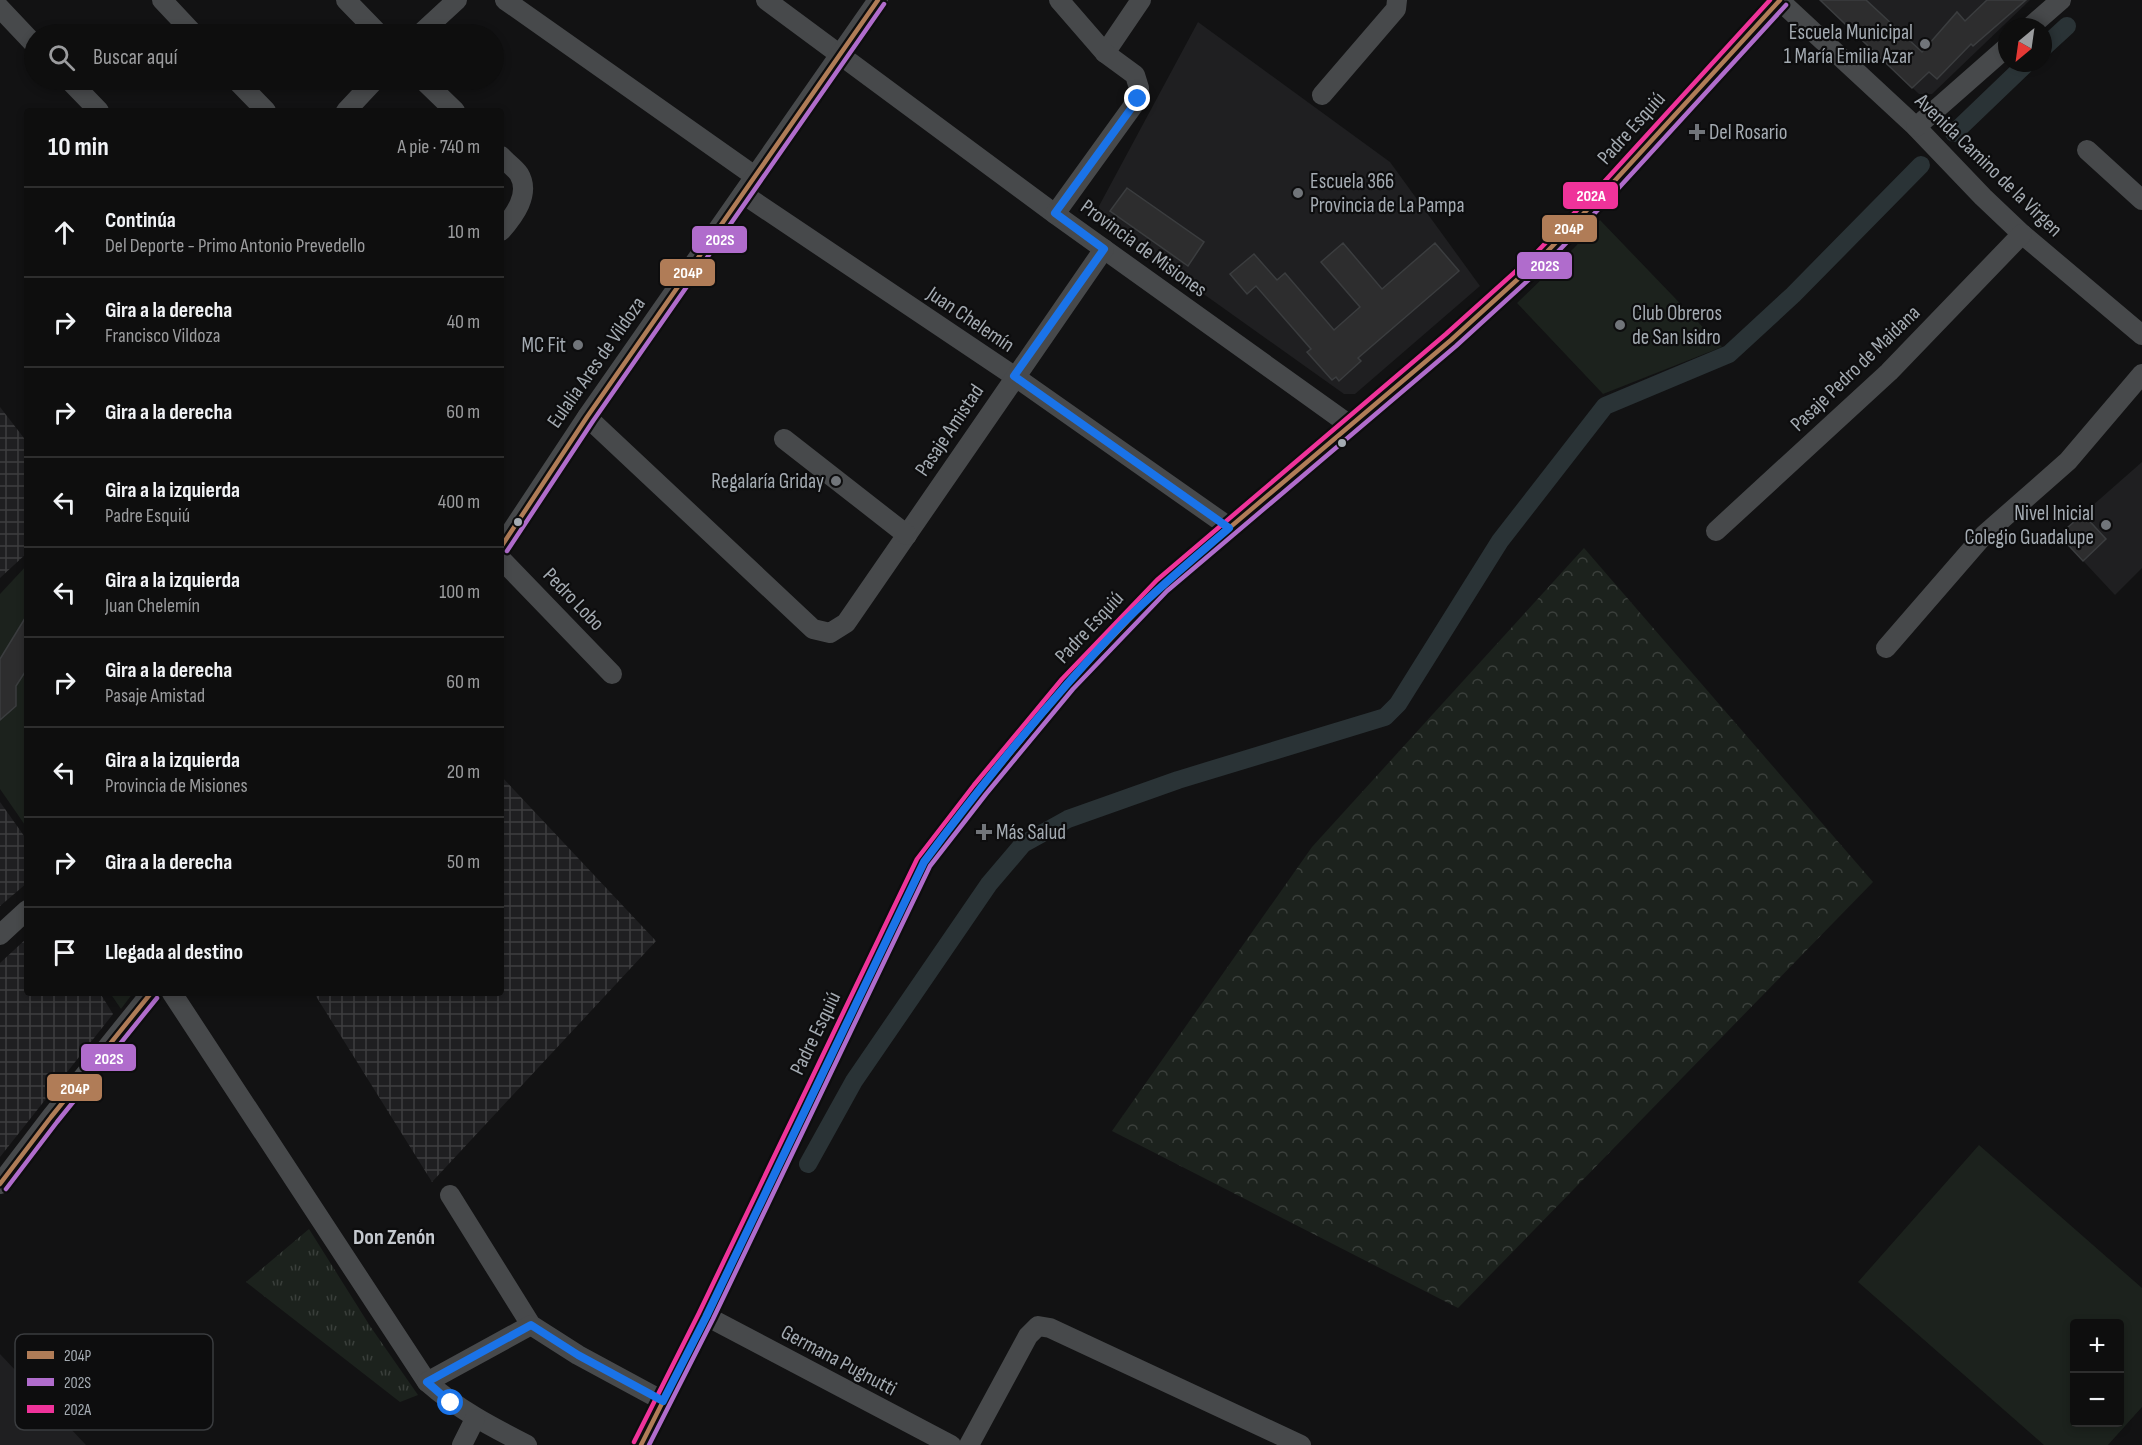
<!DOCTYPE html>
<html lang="es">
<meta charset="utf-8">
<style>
:root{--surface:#0e0e0e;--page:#171717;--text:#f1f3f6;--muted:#9b9c9e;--line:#2e2e2e}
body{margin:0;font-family:"Sofia Sans Condensed",sans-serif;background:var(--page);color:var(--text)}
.controls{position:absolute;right:18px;bottom:18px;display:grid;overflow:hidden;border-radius:6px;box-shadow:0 3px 9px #0003}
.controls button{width:54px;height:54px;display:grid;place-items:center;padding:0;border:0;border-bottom:2px solid var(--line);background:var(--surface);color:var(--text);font:30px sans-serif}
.compass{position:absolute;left:1998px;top:18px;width:54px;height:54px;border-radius:50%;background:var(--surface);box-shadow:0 3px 9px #0003;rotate:209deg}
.stop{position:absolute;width:18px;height:18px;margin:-14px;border:4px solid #1a73e8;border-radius:50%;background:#fff}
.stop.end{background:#1a73e8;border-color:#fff;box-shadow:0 2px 6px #0008}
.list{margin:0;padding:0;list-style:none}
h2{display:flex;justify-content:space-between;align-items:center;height:78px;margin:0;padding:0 24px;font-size:26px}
h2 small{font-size:20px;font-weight:400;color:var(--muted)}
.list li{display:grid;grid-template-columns:39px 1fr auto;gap:18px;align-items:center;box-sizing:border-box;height:90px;padding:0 24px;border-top:2px solid var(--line)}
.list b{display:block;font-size:22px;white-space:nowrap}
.list p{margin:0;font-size:20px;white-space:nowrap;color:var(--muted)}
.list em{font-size:20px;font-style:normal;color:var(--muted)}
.icon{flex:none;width:33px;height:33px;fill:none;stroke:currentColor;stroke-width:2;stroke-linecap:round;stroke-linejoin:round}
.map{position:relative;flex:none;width:2142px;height:1445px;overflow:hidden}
.search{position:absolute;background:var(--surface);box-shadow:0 3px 9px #0003;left:24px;top:24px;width:480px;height:66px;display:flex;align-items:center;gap:15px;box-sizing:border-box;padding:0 21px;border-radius:33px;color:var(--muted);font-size:22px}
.panel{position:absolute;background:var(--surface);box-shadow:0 3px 9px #0003;left:24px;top:108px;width:480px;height:888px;border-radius:6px}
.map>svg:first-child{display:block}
.built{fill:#1f1f21}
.industrial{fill:url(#industrial-grid)}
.forest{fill:url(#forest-crowns)}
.park{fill:url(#park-tufts)}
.pitch{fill:#1c221d;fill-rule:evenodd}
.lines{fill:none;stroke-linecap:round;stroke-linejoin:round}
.canal{stroke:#2a3336;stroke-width:18}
.building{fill:#2d2d2e;stroke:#3b3d3f;stroke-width:1.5}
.minor{stroke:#47494b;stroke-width:20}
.bus-1-casing{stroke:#0d0d0e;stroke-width:9}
.bus-2-casing{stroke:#0d0d0e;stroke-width:9}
.bus-3-casing{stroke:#0d0d0e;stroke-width:9}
.bus-1{stroke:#b07c57;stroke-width:4.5}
.bus-2{stroke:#b06ccc;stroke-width:4.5}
.bus-3{stroke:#ef339a;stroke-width:4.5}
.route{stroke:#1a73e8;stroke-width:8}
.poi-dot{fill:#71757a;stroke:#0d0d0e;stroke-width:2}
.bus-dot{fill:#a4abb2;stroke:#0d0d0e;stroke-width:2}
.labels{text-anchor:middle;stroke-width:4.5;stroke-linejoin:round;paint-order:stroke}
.poi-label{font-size:21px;fill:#a4abb2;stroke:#0d0d0e;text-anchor:end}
.street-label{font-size:21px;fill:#a4abb2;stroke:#0d0d0e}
.neighbourhood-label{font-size:22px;font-weight:bold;fill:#c5c9cf;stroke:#0d0d0e}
.key{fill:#0d0d0e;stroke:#3a3c3f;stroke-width:1.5}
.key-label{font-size:16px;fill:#a4abb2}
.line-badge{stroke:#0d0d0e;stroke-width:2}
.badge-label{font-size:16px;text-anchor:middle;font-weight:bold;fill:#fff}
</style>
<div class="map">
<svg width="2142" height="1445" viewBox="0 0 2142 1445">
<defs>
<pattern id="industrial-grid" width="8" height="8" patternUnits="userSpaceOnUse" patternTransform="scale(1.5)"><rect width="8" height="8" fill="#1f1f21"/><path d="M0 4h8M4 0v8" fill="none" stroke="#3d3d3f"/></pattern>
<pattern id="forest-crowns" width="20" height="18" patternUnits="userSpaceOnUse" patternTransform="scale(1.5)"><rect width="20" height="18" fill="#1c221d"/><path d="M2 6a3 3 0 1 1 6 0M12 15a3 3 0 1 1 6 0" fill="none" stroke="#3a3f3b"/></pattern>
<pattern id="park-tufts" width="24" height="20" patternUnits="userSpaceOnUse" patternTransform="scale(1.5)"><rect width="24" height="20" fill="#1c221d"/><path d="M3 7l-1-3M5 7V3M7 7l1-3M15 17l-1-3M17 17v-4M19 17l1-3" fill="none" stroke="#3a3f3b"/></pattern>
</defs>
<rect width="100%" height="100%" fill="#121213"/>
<g class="built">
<polygon points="1820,0 2030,0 1932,94 1919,94"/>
<polygon points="1198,22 1390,162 1480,286 1355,394 1344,394 1101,221 1099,206"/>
<polygon points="2142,462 2142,568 2115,595 2059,535"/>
<polygon points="0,1354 86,1445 0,1445"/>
</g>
<g class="industrial">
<polygon points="0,407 27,442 27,553 0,578"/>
<polygon points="501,776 656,941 432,1182 314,993 501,993"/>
<polygon points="0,802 27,840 27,883 0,906"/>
<polygon points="27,938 27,993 100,993 113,1014 0,1157 0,963"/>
</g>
<polygon class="forest" points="1584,548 1873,882 1458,1308 1112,1131 1312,847"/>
<polygon class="park" points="309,1229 370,1326 418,1395 400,1402 246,1282"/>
<g class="pitch">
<polygon points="1600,220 1722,347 1603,394 1517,303 1574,248"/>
<polygon points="27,565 27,828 0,789 0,594"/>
<polygon points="110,993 133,993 121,1009"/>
<path d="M1979 1145 2142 1288V1407L2108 1445H2044L1858 1282ZM2074 1324H2120V1422H2074Z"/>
</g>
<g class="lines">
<g class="canal">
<polyline points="2043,48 2067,26"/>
<polyline points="1954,133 2027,63"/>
<polyline points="808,1164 854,1081 989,884 1023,844 1068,819 1178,780 1385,717 1398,704 1500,541 1605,406 1729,354 1793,295 1921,165"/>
</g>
</g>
<g class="building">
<polygon points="1820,0 1866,0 1922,52 1957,12 1965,21 1987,0 2026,0 1973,46 1971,44 1937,79 1929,72 1912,88"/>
<polygon points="1127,188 1204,242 1188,266 1110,211"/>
<polygon points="1343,243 1382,289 1435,243 1459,271 1358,358 1361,361 1339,381 1336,377 1332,380 1307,352 1311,349 1256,286 1247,294 1230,274 1254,254 1277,280 1285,273 1334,330 1360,307 1321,262"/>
<polygon points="2083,514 2106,539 2083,561 2059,535"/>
<polygon points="27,615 27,669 16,686 16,706 0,720 0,659"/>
</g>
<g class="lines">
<g class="minor">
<polyline points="162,0 194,34"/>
<polyline points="346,0 379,34"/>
<polyline points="505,0 756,177"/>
<polyline points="766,0 1055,214 1351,426"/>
<polyline points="1779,0 1916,127 1983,197 2022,234 2142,335"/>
<polyline points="0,8 34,44"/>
<polyline points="2030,27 2061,0"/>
<polyline points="420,34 457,0"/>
<polyline points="1105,53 1141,0"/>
<polyline points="69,80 99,111"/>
<polyline points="236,80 266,111"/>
<polyline points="423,80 455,111"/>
<polyline points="1322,95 1396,9 1397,0"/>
<polyline points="346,111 375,80"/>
<polyline points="1916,127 2007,47"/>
<polyline points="2087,150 2142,200"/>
<path d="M501 156C506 162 515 168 519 174 531 194 514 216 501 231"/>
<polyline points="743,194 1014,376 1229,527"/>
<polyline points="1055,214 1138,99 1139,88 1135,75 1105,53 1059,0"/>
<polyline points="587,417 813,629 830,633 846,623 1104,249"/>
<polyline points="784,439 907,535"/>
<polyline points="1716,531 1889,372 2022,234"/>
<polyline points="501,547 587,417 878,0"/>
<polyline points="501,559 612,674"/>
<polyline points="1886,648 1984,535 2068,461 2142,374"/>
<polyline points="0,935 27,910"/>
<path d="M172 993 427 1382C459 1410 490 1426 527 1445"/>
<polyline points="0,1184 51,1117 151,993"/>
<polyline points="450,1195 531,1325 578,1355 663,1401"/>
<polyline points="706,1316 951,1445"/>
<polyline points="427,1382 531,1325"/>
<polyline points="462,1445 475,1419"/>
<path d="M641 1445 706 1316 924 862C997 765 1075 670 1162 585L1451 340 1541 258 1609 187 1780 0"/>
<polyline points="969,1445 1028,1336 1038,1326 1050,1328 1301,1445"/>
</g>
<defs>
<g id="bus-1">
<polyline points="501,547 587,417 878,0"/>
<polyline points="0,1184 51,1117 151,993"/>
<polyline points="641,1445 706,1316 924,862 980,790 1068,684 1162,585 1451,340 1541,258 1609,187 1780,0"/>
</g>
<g id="bus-2">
<polyline points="507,551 593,421 884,4"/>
<polyline points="6,1189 57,1122 157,998"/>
<polyline points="649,1445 713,1319 930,866 986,794 1073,689 1167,591 1456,346 1546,264 1615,192 1786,5"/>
</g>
<polyline id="bus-3" points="634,1442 699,1313 917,859 974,785 1062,679 1157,580 1446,334 1536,253 1604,182 1770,0"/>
</defs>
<use href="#bus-1" class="bus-1-casing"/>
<use href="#bus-2" class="bus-2-casing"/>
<use href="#bus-3" class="bus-3-casing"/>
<use href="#bus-1" class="bus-1"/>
<use href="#bus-2" class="bus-2"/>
<use href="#bus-3" class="bus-3"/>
</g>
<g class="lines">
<path class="route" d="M451 1403 427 1382 531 1325 578 1355 663 1401 706 1317 924 862C985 780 1050 700 1120 626 1154 591 1192 560 1229 528L1014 376 1104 249 1055 213 1138 99"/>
</g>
<g class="poi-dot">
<circle cx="1925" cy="44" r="6"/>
<path d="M1694 123h6v6h6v6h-6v6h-6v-6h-6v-6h6z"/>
<circle cx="1298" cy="193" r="6"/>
<circle cx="1620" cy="325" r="6"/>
<circle cx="578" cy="345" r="6"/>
<circle cx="836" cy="481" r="6"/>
<circle cx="2106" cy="525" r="6"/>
<path d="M981 823h6v6h6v6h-6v6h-6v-6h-6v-6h6z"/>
</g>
<g class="bus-dot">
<circle cx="1342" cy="443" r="5"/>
<circle cx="518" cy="522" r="5"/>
</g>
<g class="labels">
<g class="poi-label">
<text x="1913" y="39">Escuela Municipal<tspan x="1913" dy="24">1 María Emilia Azar</tspan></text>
<text x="1709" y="139" text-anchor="start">Del Rosario</text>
<text x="1310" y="188" text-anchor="start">Escuela 366<tspan x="1310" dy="24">Provincia de La Pampa</tspan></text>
<text x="1632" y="320" text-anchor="start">Club Obreros<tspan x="1632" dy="24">de San Isidro</tspan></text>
<text x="566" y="352">MC Fit</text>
<text x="824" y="488">Regalaría Griday</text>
<text x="2094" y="520">Nivel Inicial<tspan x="2094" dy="24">Colegio Guadalupe</tspan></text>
<text x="996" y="839" text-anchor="start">Más Salud</text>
</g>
<g class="street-label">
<text transform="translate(1631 128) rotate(-48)" y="7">Padre Esquiú</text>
<text transform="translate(1989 165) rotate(44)" y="7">Avenida Camino de la Virgen</text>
<text transform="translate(1144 248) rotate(36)" y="7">Provincia de Misiones</text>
<text transform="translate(971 319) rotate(34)" y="7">Juan Chelemín</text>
<text transform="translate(596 362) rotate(-55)" y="7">Eulalia Ares de Vildoza</text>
<text transform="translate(1855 368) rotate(-44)" y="7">Pasaje Pedro de Maidana</text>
<text transform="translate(949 430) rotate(-56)" y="7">Pasaje Amistad</text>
<text transform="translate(574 599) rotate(46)" y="7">Pedro Lobo</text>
<text transform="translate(1089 627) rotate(-47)" y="7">Padre Esquiú</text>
<text transform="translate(815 1033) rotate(-64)" y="7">Padre Esquiú</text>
<text transform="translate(839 1360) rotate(28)" y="7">Germana Pugnutti</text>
</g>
<g class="neighbourhood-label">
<text x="394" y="1244">Don Zenón</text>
</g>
</g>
<rect x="15" y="1334" width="198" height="96" rx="9" class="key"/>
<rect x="27" y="1351" width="27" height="8" fill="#b07c57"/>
<rect x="27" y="1378" width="27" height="8" fill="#b06ccc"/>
<rect x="27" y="1405" width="27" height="8" fill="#ef339a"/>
<g class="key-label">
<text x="64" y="1361">204P</text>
<text x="64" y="1388">202S</text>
<text x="64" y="1415">202A</text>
</g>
<g class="line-badge">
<rect x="1562" y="181" width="57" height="29" rx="6" fill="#ef339a"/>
<rect x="1541" y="214" width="57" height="29" rx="6" fill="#b07c57"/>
<rect x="691" y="225" width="57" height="29" rx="6" fill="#b06ccc"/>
<rect x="1516" y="251" width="57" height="29" rx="6" fill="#b06ccc"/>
<rect x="659" y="258" width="57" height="29" rx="6" fill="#b07c57"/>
<rect x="80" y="1043" width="57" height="29" rx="6" fill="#b06ccc"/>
<rect x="46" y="1073" width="57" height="29" rx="6" fill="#b07c57"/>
</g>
<g class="badge-label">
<text x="1591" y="201">202A</text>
<text x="1569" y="234">204P</text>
<text x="720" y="245">202S</text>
<text x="1545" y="271">202S</text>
<text x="688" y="278">204P</text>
<text x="109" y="1064">202S</text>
<text x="75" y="1094">204P</text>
</g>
</svg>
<div class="controls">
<button>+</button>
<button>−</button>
</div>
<svg class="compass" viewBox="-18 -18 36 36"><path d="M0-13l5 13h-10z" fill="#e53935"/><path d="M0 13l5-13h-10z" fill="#9b9c9e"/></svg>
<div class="stop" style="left:451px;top:1403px"></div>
<div class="stop end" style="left:1138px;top:99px"></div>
<div class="search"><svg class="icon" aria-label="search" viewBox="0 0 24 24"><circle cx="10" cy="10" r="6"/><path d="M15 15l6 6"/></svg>Buscar aquí</div>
<section class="panel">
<h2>10 min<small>A pie · 740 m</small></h2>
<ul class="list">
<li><svg class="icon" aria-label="ahead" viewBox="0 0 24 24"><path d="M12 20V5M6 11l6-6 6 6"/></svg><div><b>Continúa</b><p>Del Deporte - Primo Antonio Prevedello</p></div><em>10 m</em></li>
<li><svg class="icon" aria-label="right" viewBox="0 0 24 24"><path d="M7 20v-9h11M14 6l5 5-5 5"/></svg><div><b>Gira a la derecha</b><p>Francisco Vildoza</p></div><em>40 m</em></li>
<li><svg class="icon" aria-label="right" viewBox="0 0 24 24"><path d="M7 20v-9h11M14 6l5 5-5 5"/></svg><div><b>Gira a la derecha</b></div><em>60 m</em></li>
<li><svg class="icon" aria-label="left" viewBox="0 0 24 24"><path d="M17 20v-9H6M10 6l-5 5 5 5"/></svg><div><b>Gira a la izquierda</b><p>Padre Esquiú</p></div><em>400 m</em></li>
<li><svg class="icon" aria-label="left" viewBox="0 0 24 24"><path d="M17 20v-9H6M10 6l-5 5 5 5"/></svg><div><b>Gira a la izquierda</b><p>Juan Chelemín</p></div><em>100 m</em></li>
<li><svg class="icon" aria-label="right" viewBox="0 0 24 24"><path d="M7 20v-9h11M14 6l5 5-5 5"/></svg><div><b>Gira a la derecha</b><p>Pasaje Amistad</p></div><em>60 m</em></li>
<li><svg class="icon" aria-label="left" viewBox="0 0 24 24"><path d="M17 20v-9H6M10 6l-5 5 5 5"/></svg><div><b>Gira a la izquierda</b><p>Provincia de Misiones</p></div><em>20 m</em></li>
<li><svg class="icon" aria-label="right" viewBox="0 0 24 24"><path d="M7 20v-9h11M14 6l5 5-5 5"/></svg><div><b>Gira a la derecha</b></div><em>50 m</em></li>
<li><svg class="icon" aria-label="arrive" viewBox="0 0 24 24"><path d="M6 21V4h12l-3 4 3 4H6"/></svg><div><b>Llegada al destino</b></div></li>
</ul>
</section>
</div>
